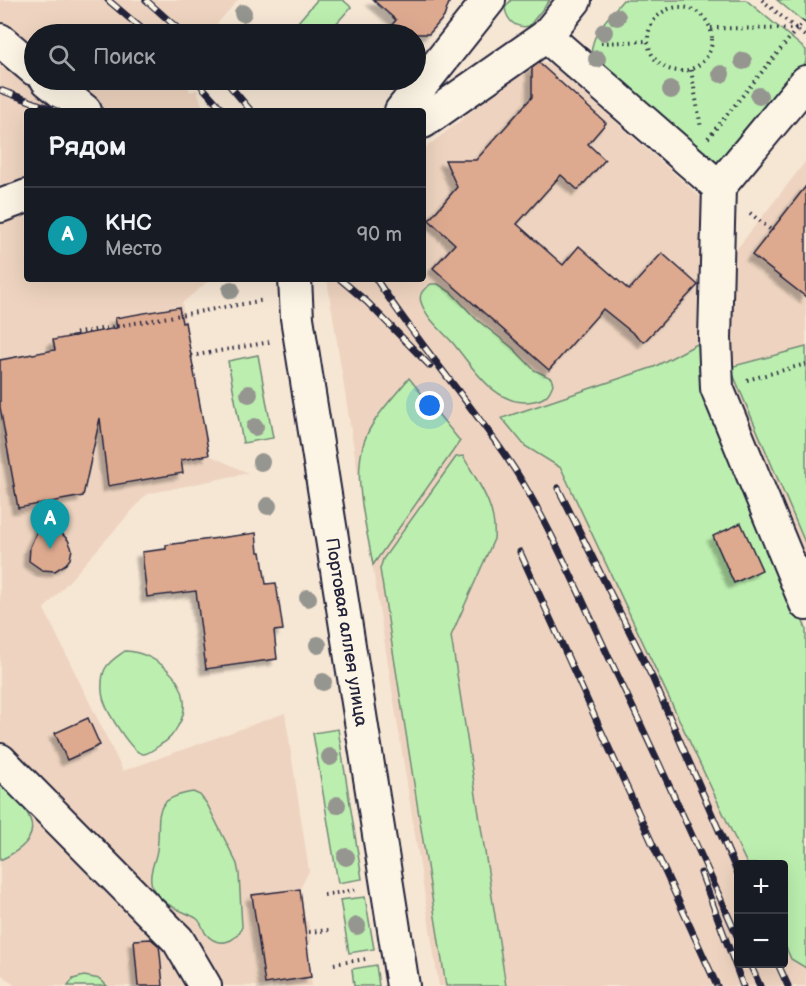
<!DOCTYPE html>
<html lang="ru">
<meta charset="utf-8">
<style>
:root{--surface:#171b24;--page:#20242c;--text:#f1f3f6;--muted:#9ea1a6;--line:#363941;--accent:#0b8043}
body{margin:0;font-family:"Balsamiq Sans",sans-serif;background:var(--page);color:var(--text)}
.controls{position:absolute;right:18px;bottom:18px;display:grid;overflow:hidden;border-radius:6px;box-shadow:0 6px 24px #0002}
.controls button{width:54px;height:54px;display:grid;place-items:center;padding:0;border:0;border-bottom:2px solid var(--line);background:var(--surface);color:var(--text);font:30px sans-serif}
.you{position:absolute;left:430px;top:406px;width:21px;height:21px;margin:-15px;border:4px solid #fff;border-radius:50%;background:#1a73e8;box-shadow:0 0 0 9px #1a73e833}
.badge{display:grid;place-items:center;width:39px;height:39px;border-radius:50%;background:var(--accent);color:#fff;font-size:20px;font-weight:700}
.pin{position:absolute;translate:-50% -50px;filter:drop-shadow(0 2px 3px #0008)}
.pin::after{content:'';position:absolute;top:32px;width:21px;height:18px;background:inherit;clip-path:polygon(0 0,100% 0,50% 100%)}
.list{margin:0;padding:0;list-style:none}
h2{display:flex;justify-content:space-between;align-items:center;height:78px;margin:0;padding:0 24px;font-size:26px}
h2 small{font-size:20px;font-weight:400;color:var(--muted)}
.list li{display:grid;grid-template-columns:39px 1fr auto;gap:18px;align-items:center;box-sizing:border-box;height:96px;padding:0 24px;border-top:2px solid var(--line)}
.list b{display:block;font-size:22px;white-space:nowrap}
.list p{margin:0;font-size:20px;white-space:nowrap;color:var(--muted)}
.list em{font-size:20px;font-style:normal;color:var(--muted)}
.icon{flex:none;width:33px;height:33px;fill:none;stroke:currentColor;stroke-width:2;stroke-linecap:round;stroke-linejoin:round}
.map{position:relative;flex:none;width:806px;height:986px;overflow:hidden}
.search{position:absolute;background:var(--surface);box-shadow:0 6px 24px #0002;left:24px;top:24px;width:402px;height:66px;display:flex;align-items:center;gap:15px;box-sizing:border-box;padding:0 21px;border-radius:33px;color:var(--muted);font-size:22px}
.panel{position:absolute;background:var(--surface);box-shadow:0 6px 24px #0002;left:24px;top:108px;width:402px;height:174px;border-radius:6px}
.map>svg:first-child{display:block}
.built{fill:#eed4c0;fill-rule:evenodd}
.green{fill:#bcefaf;stroke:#6f8875;stroke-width:1.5}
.building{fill:#ddaa90;stroke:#22223b;stroke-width:1.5;filter:url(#shadow)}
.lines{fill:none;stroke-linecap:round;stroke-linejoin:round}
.minor-casing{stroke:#22223b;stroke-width:36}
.path{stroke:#22223b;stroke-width:4;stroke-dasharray:1.5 4.5;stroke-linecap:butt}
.minor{stroke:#fcf5e5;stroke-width:32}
.rail-casing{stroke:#22223b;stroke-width:7}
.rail{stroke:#fcf5e5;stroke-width:4.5;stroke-dasharray:14;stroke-linecap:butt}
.tree{fill:#969690}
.labels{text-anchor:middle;stroke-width:4.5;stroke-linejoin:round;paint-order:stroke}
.street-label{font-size:18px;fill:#22223b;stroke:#fcf5e5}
</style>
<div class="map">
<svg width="806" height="986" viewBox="0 0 806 986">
<defs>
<filter id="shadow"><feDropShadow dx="-5.5" dy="5.5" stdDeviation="1.5" flood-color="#0004"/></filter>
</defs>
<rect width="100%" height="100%" fill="#f6e6d4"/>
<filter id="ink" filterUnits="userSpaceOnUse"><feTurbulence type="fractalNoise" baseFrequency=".0167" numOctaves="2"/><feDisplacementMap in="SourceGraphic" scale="12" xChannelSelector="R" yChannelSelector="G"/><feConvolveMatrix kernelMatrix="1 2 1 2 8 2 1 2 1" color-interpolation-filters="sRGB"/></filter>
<g filter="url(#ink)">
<g class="built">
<polygon points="0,0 238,0 208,34 34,34 34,80 185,80 190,92 197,90 204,111 27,111 27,279 211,279 182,303 209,455 248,473 147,494 44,609 123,771 285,713 309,871 300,889 304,921 308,921 311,943 307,944 312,986 15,986 0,973"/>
<path d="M539 61 551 64 704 200 730 366 735 251 806 161V986H439L327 279H423V150L532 63ZM738 864H784V964H738Z"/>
</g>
<g class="green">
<polygon points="317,0 343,0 351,7 327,34 312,34 298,22"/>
<path d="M511 0H550L529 26C516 29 507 21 505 8Z"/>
<path d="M623 0H746L806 50V62L716 169 592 59C588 35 609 17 623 0Z"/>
<polygon points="777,0 806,0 806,24"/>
<path d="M431 284H438L452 293 476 319 514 349 534 370 551 378 553 384C549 395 545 399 534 401 496 409 473 367 452 342 441 330 426 318 421 302 418 293 425 288 431 284Z"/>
<polygon points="703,341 714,403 806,629 806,968 791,959 784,943 784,864 747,864 561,468 525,446 502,418 654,367"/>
<polygon points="806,347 806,545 730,367"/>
<polygon points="258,355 273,438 243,443 228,361"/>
<path d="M409 378 460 441 373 565C366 522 347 464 372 425 382 408 397 393 409 378Z"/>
<path d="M463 456C478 483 497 506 494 539L451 636 506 986H446L380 569 383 559 456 457Z"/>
<path d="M125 651C160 652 200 690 178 726 173 735 169 740 160 745 156 748 149 753 144 754 132 755 107 711 104 701 101 693 101 677 105 669 109 661 118 656 125 651Z"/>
<polygon points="338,729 362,879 338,883 313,733"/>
<path d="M0 780C29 811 54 836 0 860Z"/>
<path d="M193 792 200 795 207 804 237 864 239 874 242 927C236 943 218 948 206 934 202 928 202 922 196 918 183 911 162 905 154 890 146 876 155 864 157 850 162 817 148 799 193 792Z"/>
<polygon points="365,897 374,949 349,953 340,900"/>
<polygon points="376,965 379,986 354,986 352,969"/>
<polygon points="84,976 100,979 107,986 68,986 73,979"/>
</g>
<g class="building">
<polygon points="373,0 450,0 444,17 429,34 384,34 396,20"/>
<polygon points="539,63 606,123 588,144 605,160 578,190 561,175 517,224 563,265 579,246 629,290 662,253 698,285 644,342 603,309 549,370 433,268 455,244 429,220 457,187 445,160 476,160 532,97 532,68"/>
<polygon points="806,186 806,297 752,255"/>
<polygon points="179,307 182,323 185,322 209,455 181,460 183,473 108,486 100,418 83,496 18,508 0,407 0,360 55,350 53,340 117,328 115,318"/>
<polygon points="44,516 68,540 72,549 70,559 66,564 55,571 42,570 29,561 30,547"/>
<polygon points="741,523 762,570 734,583 713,536"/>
<polygon points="256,533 258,552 261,552 266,584 276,583 283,630 274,631 277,659 206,669 196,591 147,597 142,552 166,549 166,545"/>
<polygon points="88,718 100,745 67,760 55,733"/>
<polygon points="300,889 311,977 265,984 252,895"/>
<polygon points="151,939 159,946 160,953 163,986 138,986 134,940"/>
</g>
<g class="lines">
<defs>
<g id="minor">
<polyline points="546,36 719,187"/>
<polyline points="0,40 34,69"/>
<polyline points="47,80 85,111"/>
<polyline points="806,82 719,187 715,338 717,388 806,604"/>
<polyline points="401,111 489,0"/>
<polyline points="423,122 546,36 575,0"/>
<polyline points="0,206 27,196"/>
<path id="s1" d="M295 279 297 318 403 986"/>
<polyline points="0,760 178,940 205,986"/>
</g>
</defs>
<use href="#minor" class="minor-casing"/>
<g class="path">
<polyline points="762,0 806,37"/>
<circle cx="680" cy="39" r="32"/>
<polyline points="711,28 797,29"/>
<polyline points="601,43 647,41"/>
<polyline points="691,70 701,128"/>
<polyline points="708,138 806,18"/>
<polyline points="750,213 771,230"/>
<polyline points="73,337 73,334 265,300"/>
<polyline points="191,356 270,342"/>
<polyline points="747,380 806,364"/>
<polyline points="324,895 356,890"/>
<polyline points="309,932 329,930"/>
<polyline points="334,964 366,959"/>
</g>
<use href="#minor" class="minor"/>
<defs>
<g id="rail">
<polyline points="108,0 148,34"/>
<polyline points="146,0 184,34"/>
<polyline points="196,80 224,111"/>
<polyline points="225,80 251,111"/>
<polyline points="0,90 57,111"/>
<polyline points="340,279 367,302 430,366"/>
<path d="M376 279C419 345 472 404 515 470 550 526 577 589 605 649 651 745 695 841 738 938"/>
<polyline points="558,488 653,679 738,874"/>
<polyline points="520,552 717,986"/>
<polyline points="701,873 743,986"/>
<polyline points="750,964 760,986"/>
<polyline points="778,964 788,986"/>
</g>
</defs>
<use href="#rail" class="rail-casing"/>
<use href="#rail" class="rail"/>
</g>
<g class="tree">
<circle cx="243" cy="13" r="9"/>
<circle cx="617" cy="17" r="9"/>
<circle cx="604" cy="32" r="9"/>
<circle cx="597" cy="59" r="9"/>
<circle cx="743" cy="61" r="9"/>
<circle cx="721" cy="74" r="9"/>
<circle cx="671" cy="90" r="9"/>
<circle cx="759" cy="96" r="9"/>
<circle cx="231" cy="290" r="9"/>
<circle cx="249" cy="394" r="9"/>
<circle cx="255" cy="427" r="9"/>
<circle cx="261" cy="462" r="9"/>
<circle cx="268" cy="506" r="9"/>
<circle cx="308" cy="598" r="9"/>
<circle cx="318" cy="645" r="9"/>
<circle cx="323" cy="682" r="9"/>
<circle cx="330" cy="757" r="9"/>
<circle cx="337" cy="805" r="9"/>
<circle cx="346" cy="857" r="9"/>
<circle cx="357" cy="926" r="9"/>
</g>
</g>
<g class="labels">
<g class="street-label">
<text dy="6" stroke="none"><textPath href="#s1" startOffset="357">Портовая аллея улица</textPath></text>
</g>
</g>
</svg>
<div class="controls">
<button>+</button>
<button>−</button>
</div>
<div class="you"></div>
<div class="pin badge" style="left:50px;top:549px;background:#0f9aa8">A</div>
<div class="search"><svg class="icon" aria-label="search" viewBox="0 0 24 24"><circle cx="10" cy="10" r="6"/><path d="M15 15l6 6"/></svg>Поиск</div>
<section class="panel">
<h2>Рядом<small></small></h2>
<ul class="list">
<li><span class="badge" style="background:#0f9aa8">A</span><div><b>КНС</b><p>Место</p></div><em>90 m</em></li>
</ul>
</section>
</div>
